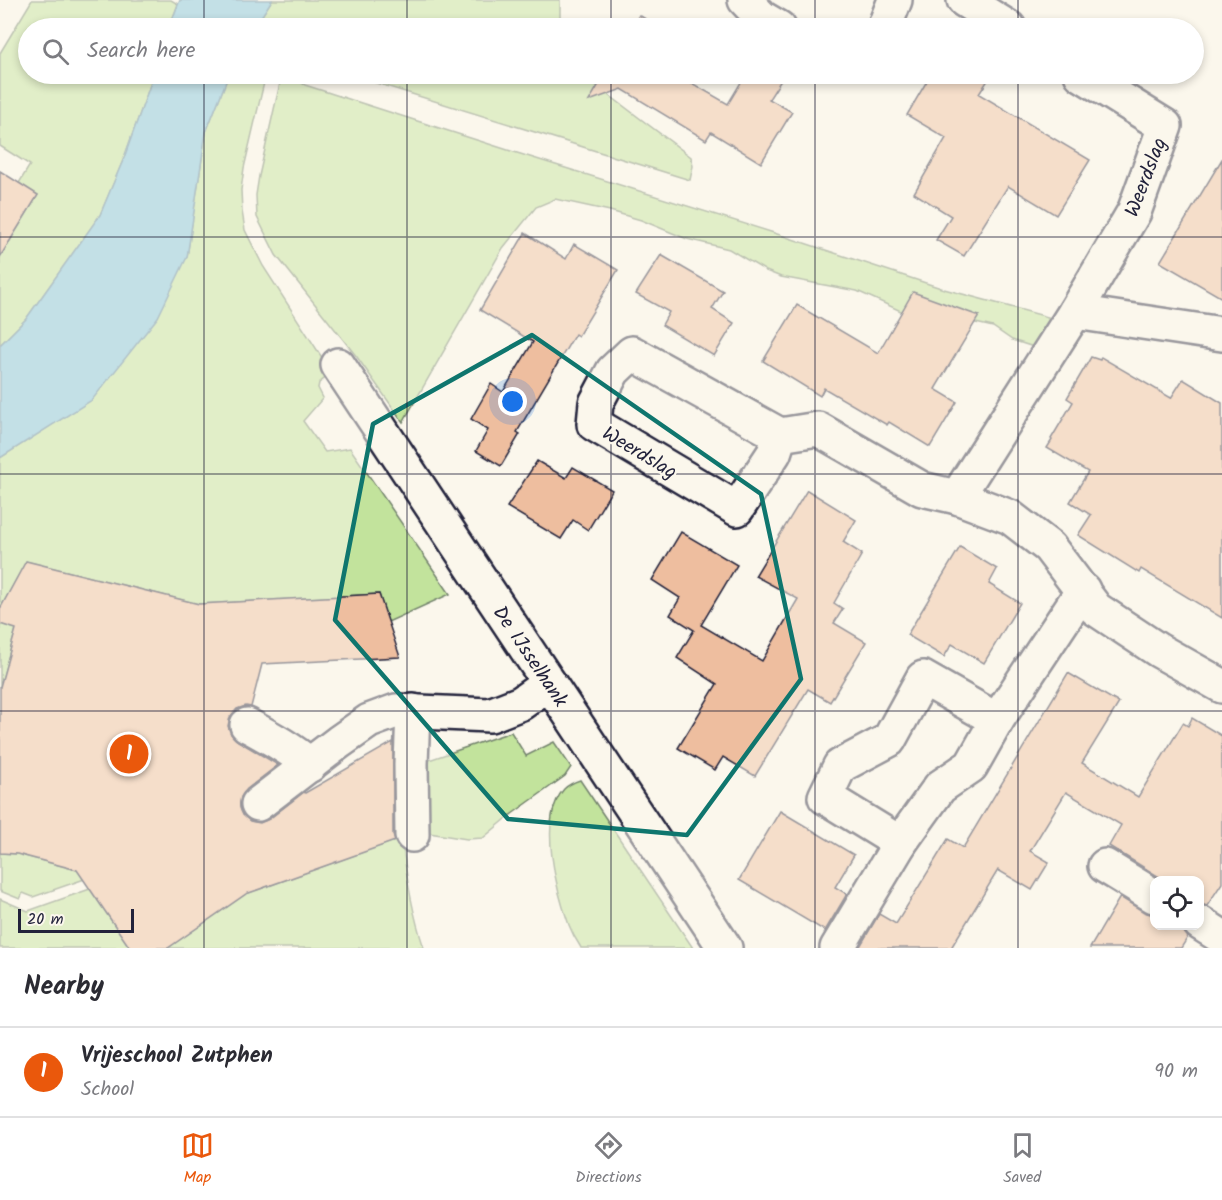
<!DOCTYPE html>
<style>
:root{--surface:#fff;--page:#f2f2f3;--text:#2b2b33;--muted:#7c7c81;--line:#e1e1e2;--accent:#ea580c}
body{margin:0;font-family:Kalam,sans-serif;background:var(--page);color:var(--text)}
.controls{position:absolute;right:18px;bottom:18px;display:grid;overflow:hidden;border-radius:12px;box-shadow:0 3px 9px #0003}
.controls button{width:54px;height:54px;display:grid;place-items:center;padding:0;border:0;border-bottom:2px solid var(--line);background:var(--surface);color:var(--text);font:30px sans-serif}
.scale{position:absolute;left:18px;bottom:15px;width:116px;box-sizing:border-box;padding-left:6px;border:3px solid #22223b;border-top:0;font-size:16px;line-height:21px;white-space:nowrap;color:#22223b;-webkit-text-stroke:4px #fbf7ec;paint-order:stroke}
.you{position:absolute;left:513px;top:402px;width:21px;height:21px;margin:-15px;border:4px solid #fff;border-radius:50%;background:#1a73e8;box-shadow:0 0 0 9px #1a73e833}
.badge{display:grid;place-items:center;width:39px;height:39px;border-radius:50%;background:var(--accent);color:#fff;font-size:20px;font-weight:700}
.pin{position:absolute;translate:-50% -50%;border:3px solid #fff;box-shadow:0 2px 6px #0006}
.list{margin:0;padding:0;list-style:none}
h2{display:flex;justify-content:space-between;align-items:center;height:78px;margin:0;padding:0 24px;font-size:26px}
h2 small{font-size:20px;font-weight:400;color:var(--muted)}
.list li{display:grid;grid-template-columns:39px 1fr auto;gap:18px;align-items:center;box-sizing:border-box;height:90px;padding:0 24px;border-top:2px solid var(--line)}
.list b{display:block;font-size:22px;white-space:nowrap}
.list p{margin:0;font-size:20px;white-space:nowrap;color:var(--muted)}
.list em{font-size:20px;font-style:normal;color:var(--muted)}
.icon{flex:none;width:33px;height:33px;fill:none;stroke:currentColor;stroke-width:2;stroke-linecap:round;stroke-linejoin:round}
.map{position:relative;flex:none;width:1222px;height:948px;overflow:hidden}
.search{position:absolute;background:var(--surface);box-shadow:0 3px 9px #0003;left:18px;right:18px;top:18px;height:66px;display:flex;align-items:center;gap:15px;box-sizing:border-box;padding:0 21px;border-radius:33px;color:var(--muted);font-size:22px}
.sheet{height:168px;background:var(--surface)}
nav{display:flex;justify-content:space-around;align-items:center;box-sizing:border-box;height:84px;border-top:2px solid var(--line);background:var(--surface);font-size:16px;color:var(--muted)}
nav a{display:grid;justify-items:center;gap:3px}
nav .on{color:var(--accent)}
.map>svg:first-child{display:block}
.green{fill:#c2e39c;stroke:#72826c;stroke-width:1.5}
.water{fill:#7ec3de;stroke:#59839d;stroke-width:1.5}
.building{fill:#eebe9f;stroke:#22223b;stroke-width:1.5}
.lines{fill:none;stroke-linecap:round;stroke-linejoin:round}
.minor-casing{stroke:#22223b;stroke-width:38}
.minor{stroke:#fbf7ec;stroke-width:33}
.marked{fill:none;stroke:#0f766e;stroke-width:4.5;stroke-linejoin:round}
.grid{fill:none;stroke:#22223b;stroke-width:1.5;stroke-opacity:0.55}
.labels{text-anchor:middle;stroke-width:4.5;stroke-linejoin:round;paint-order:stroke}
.street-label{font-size:20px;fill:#22223b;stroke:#fbf7ec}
</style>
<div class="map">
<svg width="1222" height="948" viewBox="0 0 1222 948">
<rect width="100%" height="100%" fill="#fbf7ec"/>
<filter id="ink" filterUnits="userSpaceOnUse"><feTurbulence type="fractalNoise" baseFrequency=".0167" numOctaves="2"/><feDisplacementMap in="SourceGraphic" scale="12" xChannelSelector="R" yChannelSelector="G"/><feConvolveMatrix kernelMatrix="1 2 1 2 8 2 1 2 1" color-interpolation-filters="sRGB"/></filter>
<g filter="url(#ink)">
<g class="green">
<polygon points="32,0 171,0 178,4 169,28 28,28 28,74 154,74 124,158 100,215 26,319 0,345 0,257 38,195 19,183 30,165 0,146 0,53"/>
<polygon points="272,0 560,0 560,21 562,28 264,28 257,23"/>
<polygon points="229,74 266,74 244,168 241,190 242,211 245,230 263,266 332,373 319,383 318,388 323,398 303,421 325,452 350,448 450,594 388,622 379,594 199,604 26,561 0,609 0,458 91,400 187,257 206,132"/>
<polygon points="282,74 288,74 305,85 514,152 774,233 944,289 1055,319 1037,348 1012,340 993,327 954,318 914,317 857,291 781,277 766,271 729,249 687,239 641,220 610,211 555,199 536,207 503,248 403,422 357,357 276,255 257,217 256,195 259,176"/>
<polygon points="347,74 581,74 691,157 693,166 690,180"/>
<polygon points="0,624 16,629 0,687"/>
<polygon points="511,732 526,756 554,742 571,767 565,776 512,814 483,838 467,839 423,832 423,762"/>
<path d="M580 780 693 948H581L580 946C576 940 572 933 569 925 557 892 537 819 564 789 568 785 574 782 580 780Z"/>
<path d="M402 838C406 876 412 912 424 948H168L246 894Z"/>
<polygon points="0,853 17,854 96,875 33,897 23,893 20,899 0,891"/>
<polygon points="90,889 130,948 0,948 0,899 28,911"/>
</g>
<g class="water">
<polygon points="180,0 272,0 254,28 169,28"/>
<polygon points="154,74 229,74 206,132 187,257 158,317 92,400 0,458 0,345 26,319 100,215 124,158"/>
</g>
<g class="building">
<polygon points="639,15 660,28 631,28"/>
<polygon points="605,74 676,74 728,104 746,74 785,74 769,99 792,112 761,163 711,132 706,140 622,89 589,101"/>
<polygon points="931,74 992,74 979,94 1090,160 1056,215 1008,186 964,256 936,240 951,216 914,193 946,138 907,115"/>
<polygon points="1222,159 1222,298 1160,262"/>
<polygon points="0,171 38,195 0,257"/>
<polygon points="525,233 566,259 574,244 618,270 578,336 575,334 517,432 520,434 501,466 476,451 488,430 471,419 491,384 503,392 533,342 480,310"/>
<polygon points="661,255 723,291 712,309 734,323 714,356 662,325 669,312 636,294"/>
<polygon points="913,292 979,316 935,389 957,402 930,447 889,422 887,425 824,388 820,396 763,361 797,305 878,353"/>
<polygon points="1091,357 1100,360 1101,357 1171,398 1183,379 1222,403 1222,618 1141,569 1139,573 1078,535 1091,515 1070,502 1088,472 1047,448 1052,440 1051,439 1073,402 1067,398"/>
<polygon points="537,461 566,478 573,467 612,490 588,530 573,520 561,539 507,507"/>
<polygon points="807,490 856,520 843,542 862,554 834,603 843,609 834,623 866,642 830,702 808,689 755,776 723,757 715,770 678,748 717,684 677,658 694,630 670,615 680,598 652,580 681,532 737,565 701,625 762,661 798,599 755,576"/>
<polygon points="960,547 997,569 989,584 1020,603 984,663 952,644 944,657 907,635"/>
<polygon points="26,561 199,604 379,594 400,657 262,664 251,707 246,706 237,709 230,717 228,726 231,734 238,741 278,765 247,789 241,797 240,807 243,815 250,821 260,823 269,819 304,792 305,793 393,742 393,835 395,841 246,894 168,948 130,948 77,870 17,854 0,853 0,687 16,629 0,624 0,609"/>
<polygon points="1068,673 1119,703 1082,763 1138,797 1183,723 1188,726 1192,718 1222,736 1222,883 1207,906 1200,904 1200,880 1164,880 1109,846 1121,825 1066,792 1030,851 1049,862 1032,890 998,870 951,948 859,948 879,914 896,924 948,839 963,848"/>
<polygon points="780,811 854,855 835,887 847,894 825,931 739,880"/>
<polygon points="1120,897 1144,912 1155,915 1155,926 1182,926 1184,932 1188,937 1181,948 1090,948"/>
</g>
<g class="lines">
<defs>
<g id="minor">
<polyline points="745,0 762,18 779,28"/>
<polyline points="964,0 1009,28"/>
<polyline points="884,28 895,0"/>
<polyline points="1075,312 1222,334"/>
<polyline points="338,365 725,948"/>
<polyline points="780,435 774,453 737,509 594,424 596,403 613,371 632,353 780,435 818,429 922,489 957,497 1010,517 1049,547 1096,609 1158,650 1222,686"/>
<polyline points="957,497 1075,312 1134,212 1165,126 1081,74"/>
<path d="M247 725C269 737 290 748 310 765"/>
<polyline points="258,804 339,742 369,721 396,711 490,715 521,703 549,683"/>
<polyline points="412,835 411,764 413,711"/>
<polyline points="900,843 825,797 840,766 889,740 923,678 997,720"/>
<polyline points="1105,866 1154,896"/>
<polyline points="1200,923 1222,937"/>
<polyline points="837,948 900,843 940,787 971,766 997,720 1083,590"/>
</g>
</defs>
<use href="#minor" class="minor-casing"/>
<use href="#minor" class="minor"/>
</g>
</g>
<path d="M0 0H1222V948H0ZM532 335 761 494 801 679 687 835 508 819 335 620 373 424Z" fill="#fbf7ec" fill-opacity=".55" fill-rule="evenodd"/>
<path class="marked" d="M532 335 761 494 801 679 687 835 508 819 335 620 373 424Z"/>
<path class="grid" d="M204 0V28M407 0V28M611 0V28M815 0V28M1018 0V28M204 74V948M407 74V948M611 74V948M815 74V948M1018 74V948M0 237H1222M0 474H1222M0 711H1222"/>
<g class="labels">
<g class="street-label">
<text transform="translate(1145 177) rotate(-69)" y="7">Weerdslag</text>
<text transform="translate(640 452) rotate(31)" y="7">Weerdslag</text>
<text transform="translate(531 656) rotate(56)" y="7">De IJsselhank</text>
</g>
</g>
</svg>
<div class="controls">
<button><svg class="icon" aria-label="locate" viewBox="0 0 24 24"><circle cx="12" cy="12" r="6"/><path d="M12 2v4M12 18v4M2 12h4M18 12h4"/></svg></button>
</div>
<div class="scale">20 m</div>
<div class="you"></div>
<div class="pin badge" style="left:129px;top:754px">1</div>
<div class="search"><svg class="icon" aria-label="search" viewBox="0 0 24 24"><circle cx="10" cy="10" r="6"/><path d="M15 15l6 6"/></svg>Search here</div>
</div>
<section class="sheet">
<h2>Nearby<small></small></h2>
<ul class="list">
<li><span class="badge">1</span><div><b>Vrijeschool Zutphen</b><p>School</p></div><em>90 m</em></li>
</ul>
</section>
<nav>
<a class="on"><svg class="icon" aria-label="map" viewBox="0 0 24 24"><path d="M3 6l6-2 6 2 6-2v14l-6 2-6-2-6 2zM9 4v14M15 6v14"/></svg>Map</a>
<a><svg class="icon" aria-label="directions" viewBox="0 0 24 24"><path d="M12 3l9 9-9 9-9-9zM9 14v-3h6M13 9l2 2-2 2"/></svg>Directions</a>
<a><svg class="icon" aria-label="saved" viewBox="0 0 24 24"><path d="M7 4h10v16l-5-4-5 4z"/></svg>Saved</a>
</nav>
